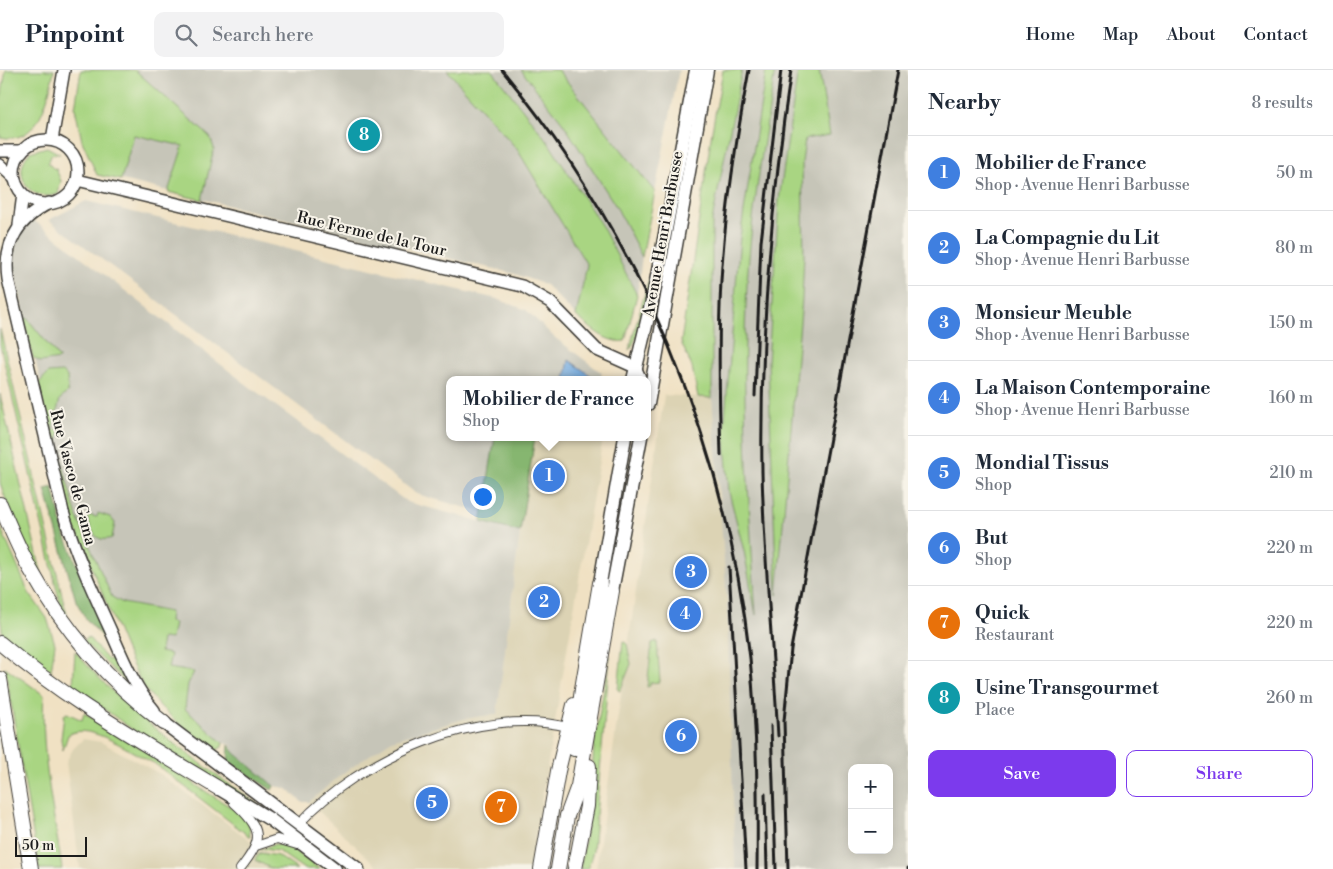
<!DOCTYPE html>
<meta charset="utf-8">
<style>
:root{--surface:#fff;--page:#f2f2f3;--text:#1f2937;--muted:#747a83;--line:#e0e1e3;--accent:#7c3aed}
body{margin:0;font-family:"Libre Bodoni",serif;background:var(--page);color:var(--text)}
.controls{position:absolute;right:15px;bottom:15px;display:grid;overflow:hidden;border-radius:10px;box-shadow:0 2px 12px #0003}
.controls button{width:45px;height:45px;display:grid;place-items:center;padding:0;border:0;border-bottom:1px solid var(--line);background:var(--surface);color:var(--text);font:25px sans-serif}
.scale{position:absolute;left:15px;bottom:12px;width:72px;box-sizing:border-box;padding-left:5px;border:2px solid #1c1c1c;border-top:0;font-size:14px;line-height:18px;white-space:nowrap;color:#1c1c1c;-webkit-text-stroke:4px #f7f3e8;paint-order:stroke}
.you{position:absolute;left:482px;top:426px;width:18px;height:18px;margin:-12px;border:4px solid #fff;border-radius:50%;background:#1a73e8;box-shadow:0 0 0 8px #1a73e833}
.badge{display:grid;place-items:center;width:32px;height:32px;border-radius:50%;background:var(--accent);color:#fff;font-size:16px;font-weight:700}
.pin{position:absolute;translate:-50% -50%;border:2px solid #fff;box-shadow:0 1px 5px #0006}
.popup{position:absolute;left:446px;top:306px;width:205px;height:65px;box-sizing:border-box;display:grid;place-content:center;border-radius:10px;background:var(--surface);filter:drop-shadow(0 1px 4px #0005);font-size:16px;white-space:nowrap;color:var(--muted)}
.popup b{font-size:19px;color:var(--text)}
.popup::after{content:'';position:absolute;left:50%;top:100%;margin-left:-10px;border:10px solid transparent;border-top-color:var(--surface)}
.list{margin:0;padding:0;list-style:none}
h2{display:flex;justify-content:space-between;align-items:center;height:65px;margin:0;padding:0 20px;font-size:21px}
h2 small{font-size:16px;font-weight:400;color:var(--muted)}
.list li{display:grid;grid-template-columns:32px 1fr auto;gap:15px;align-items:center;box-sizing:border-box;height:75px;padding:0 20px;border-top:1px solid var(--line)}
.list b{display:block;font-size:19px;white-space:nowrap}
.list p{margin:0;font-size:16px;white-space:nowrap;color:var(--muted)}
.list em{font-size:16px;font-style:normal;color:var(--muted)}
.actions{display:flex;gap:10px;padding:15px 20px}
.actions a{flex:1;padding:11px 0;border:1px solid var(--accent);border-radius:10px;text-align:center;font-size:18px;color:var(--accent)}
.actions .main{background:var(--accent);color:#fff}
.icon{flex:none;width:28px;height:28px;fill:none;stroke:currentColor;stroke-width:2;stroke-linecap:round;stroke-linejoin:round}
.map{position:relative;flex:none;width:908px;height:799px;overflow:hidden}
header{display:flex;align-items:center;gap:30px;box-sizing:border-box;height:70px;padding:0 25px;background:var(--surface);border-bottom:1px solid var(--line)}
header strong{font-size:24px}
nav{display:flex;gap:28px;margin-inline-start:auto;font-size:18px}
.search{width:350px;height:45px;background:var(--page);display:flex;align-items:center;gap:12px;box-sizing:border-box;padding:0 18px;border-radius:10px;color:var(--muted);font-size:19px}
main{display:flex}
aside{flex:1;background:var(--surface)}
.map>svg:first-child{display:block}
.built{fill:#dcd3b4}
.industrial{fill:#c6c5b8;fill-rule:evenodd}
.green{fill:#a9d582;stroke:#62784f}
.forest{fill:#86b670;stroke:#516946}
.water{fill:#70a8df;stroke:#46627e}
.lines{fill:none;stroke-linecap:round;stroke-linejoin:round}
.street-casing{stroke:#3c3a35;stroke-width:10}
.secondary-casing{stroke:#3c3a35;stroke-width:14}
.primary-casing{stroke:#3c3a35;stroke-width:15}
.highway-casing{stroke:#3c3a35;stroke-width:16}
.street{stroke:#fff;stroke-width:8}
.secondary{stroke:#fff;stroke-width:11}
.primary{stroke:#fff;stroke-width:12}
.highway{stroke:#fff;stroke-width:14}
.rail{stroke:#1c1c1c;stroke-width:3}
.labels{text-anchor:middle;stroke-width:4;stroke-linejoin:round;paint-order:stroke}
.street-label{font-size:16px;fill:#1c1c1c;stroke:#f7f3e8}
</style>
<header>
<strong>Pinpoint</strong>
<div class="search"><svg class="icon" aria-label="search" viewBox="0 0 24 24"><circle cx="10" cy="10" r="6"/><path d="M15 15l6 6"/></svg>Search here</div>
<nav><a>Home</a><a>Map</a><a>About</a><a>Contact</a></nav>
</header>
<main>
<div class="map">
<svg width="908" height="799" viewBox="0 0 908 799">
<rect width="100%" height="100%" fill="#f7f3e8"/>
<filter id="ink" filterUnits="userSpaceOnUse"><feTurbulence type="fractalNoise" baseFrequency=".02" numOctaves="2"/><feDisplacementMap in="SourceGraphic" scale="10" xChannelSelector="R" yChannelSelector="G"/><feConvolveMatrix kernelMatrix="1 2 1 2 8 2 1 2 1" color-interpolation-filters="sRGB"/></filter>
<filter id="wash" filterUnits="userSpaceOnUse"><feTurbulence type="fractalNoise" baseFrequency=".0096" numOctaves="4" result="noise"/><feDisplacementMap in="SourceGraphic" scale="20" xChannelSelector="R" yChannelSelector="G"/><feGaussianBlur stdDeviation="1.12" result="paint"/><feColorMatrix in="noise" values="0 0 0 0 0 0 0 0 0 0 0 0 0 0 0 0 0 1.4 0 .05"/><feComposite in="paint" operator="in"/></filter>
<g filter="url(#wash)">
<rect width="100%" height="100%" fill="#f0e1c3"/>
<g class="built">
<polygon points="664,325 712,328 727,532 735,799 596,799"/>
<polygon points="535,367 603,367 530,799 380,799 309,732 342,704 392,670 464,649 497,644 520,462"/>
<polygon points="83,669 101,672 160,704 289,799 80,799 66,692 73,679"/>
</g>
<g class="industrial">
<polygon points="83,0 447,0 517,79 587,195 576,246 546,215 515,204 97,104 75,43"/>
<polygon points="492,0 521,0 563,53 617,138 642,187 637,225 603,158 548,72"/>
<polygon points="558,0 679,0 655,122"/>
<path d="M723 0H908V799H735L727 532 712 328V61ZM852 698H889V780H852Z"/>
<polygon points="86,131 497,229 526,240 554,267 602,303 600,310 539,310 504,306 503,310 450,310 450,367 495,367 484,443 417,424 49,150"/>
<polygon points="32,149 250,317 407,432 520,462 497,644 464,649 392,670 342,704 309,732 302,732 286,718 274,716 235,683 231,675 223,673 191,648 172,625 93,503 41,314 12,195 12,183 20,164"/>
</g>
<g class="green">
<path d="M6 0H54C48 29 39 76 0 67V34Z"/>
<polygon points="81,0 135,0 210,67 214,78 202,130 168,122 183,76 134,65 121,110 97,105 82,71 75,38"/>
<path d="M447 0H492L548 72 603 158 637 225 625 271C606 274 590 257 576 246L587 195 517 79Z"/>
<polygon points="521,0 558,0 655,122 642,187 617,138 563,53"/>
<polygon points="723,0 742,0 712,151 712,328 698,327 692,297 681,272 712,61"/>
<path d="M766 0H775C767 55 757 110 751 166 738 291 748 420 756 545L744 481 729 422 724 360 740 167Z"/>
<polygon points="798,0 819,0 830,65 805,69 802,93 804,185 802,229 777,525 768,292 779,130"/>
<path d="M47 77 60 84H52L48 93 53 98 56 99 61 111 58 124C30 134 10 104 30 82Z"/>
<path d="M656 170 660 171C656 189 640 272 629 280L650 205Z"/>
<polygon points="27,248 59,288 59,289 41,292 33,288 23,249"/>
<polygon points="0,259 65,538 67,544 62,542 0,274"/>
<polygon points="62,302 67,306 68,322 60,329 52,361 60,358 57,375 77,447 112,527 123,533 170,542 169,552 174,553 171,569 162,568 160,582 171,584 168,598 194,602 188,614 185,639 223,673 222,677 212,683 206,679 161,637 144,618 130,590 73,453 38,314 48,303"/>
<polygon points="0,324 42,506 15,455 0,413"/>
<path d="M98 443 110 447 115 453 112 468C94 474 91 459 87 445L97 447Z"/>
<polygon points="0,456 29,523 47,548 55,574 51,601 3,567 0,545"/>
<polygon points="88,567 108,590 118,586 131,617 83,571"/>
<polygon points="623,571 627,574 631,594 620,621 618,620"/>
<polygon points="657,571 660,612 650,613 650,616 647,617 652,573"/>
<path d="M75 581C130 648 205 695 274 747L130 658 73 616Z"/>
<polygon points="610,586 593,781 588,799 580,799 590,738 594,674"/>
<path d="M5 597 44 625C40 683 54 742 62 799H39Z"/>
<path d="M67 643 82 650 84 643 172 697 200 718 242 744 249 752 250 767 154 693C134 685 89 650 68 665L63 680 61 669 64 645Z"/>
<polygon points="276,774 288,776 320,799 304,799 278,781 261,779"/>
<polygon points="260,783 278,786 297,799 272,799 255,790"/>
</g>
<g class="forest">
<polygon points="495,367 535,367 520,462 481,452"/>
<polygon points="53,417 64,463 111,577 86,549 76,531 45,419"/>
<polygon points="229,675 235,683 274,716 272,720 228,692"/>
</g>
<polygon class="water" points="569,290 594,308 594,310 565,310"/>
</g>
<g filter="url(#ink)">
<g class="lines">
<defs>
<g id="street">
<path d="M234 733C263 759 264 769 240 799"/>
<path d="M299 754C359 688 479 635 568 657"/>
<polyline points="256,776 277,769 297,775"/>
</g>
<g id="secondary">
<polyline points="52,70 64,0"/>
<circle cx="46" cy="102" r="32"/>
<polyline points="0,81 22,81"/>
<polyline points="0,95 15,109"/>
<polyline points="77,110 522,216 550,232 597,280 635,297 641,310"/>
<path d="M49 133C17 150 3 174 8 209L63 442C75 482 92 520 110 559 122 586 134 617 154 640"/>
<polyline points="19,155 23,124"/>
</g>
<g id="primary">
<polyline points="633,310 654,222 696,0"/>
<polyline points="648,334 707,0"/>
<polyline points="600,513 625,367"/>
<polyline points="612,521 641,367"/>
<polyline points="164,653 358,799"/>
<polyline points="218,718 271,750 335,799"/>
</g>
<g id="highway">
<path d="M0 434C9 455 18 477 29 497 63 558 108 611 164 653"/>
<path d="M0 573C66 630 144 673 218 718"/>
<polyline points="0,609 31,799"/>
<polyline points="574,679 582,619 600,513"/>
<polyline points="541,799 558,701 574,635"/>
<polyline points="558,799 567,746 578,716 612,521"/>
<polyline points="575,799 587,736 589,696"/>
</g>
</defs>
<use href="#street" class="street-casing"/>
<use href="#secondary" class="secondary-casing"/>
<use href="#primary" class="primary-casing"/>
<use href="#highway" class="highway-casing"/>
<use href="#street" class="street"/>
<use href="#secondary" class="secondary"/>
<use href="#primary" class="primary"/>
<use href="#highway" class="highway"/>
<g class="rail">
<path d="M502 0C640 167 726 373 750 588 757 658 758 729 757 799"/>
<polyline points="755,326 761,172 781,0"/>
<path d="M721 385C719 327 718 269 721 211 725 140 736 70 749 0"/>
<polyline points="729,497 746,799"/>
<polyline points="771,656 776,799"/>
<path d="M778 666C773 578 764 490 762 402 760 267 771 133 791 0"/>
<polyline points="765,724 767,799"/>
<polyline points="788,799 784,651 791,579 898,0"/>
<polyline points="908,799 908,798"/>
</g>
</g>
</g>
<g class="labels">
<g class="street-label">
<text transform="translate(372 163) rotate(13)" y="6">Rue Ferme de la Tour</text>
<text transform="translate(662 164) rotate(-80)" y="6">Avenue Henri Barbusse</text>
<text transform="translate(74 407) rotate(75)" y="6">Rue Vasco de Gama</text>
</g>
</g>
</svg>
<div class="controls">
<button>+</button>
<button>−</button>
</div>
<div class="scale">50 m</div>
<div class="you"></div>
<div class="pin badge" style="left:549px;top:406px;background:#3f7fe0">1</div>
<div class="popup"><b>Mobilier de France</b>Shop</div>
<div class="pin badge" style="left:544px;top:532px;background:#3f7fe0">2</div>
<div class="pin badge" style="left:691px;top:502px;background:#3f7fe0">3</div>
<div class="pin badge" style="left:685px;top:544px;background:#3f7fe0">4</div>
<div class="pin badge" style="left:432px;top:733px;background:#3f7fe0">5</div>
<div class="pin badge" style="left:681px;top:666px;background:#3f7fe0">6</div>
<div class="pin badge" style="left:501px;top:737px;background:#e8710a">7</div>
<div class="pin badge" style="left:364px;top:65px;background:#0f9aa8">8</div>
</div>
<aside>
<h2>Nearby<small>8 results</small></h2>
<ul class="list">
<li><span class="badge" style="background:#3f7fe0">1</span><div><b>Mobilier de France</b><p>Shop · Avenue Henri Barbusse</p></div><em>50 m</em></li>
<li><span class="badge" style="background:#3f7fe0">2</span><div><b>La Compagnie du Lit</b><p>Shop · Avenue Henri Barbusse</p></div><em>80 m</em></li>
<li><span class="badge" style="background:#3f7fe0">3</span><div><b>Monsieur Meuble</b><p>Shop · Avenue Henri Barbusse</p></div><em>150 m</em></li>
<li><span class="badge" style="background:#3f7fe0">4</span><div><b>La Maison Contemporaine</b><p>Shop · Avenue Henri Barbusse</p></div><em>160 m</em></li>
<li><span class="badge" style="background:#3f7fe0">5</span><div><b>Mondial Tissus</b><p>Shop</p></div><em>210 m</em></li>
<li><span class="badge" style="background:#3f7fe0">6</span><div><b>But</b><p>Shop</p></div><em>220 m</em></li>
<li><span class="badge" style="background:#e8710a">7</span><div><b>Quick</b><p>Restaurant</p></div><em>220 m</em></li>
<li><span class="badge" style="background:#0f9aa8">8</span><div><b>Usine Transgourmet</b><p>Place</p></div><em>260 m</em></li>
</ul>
<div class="actions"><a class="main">Save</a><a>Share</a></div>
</aside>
</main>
